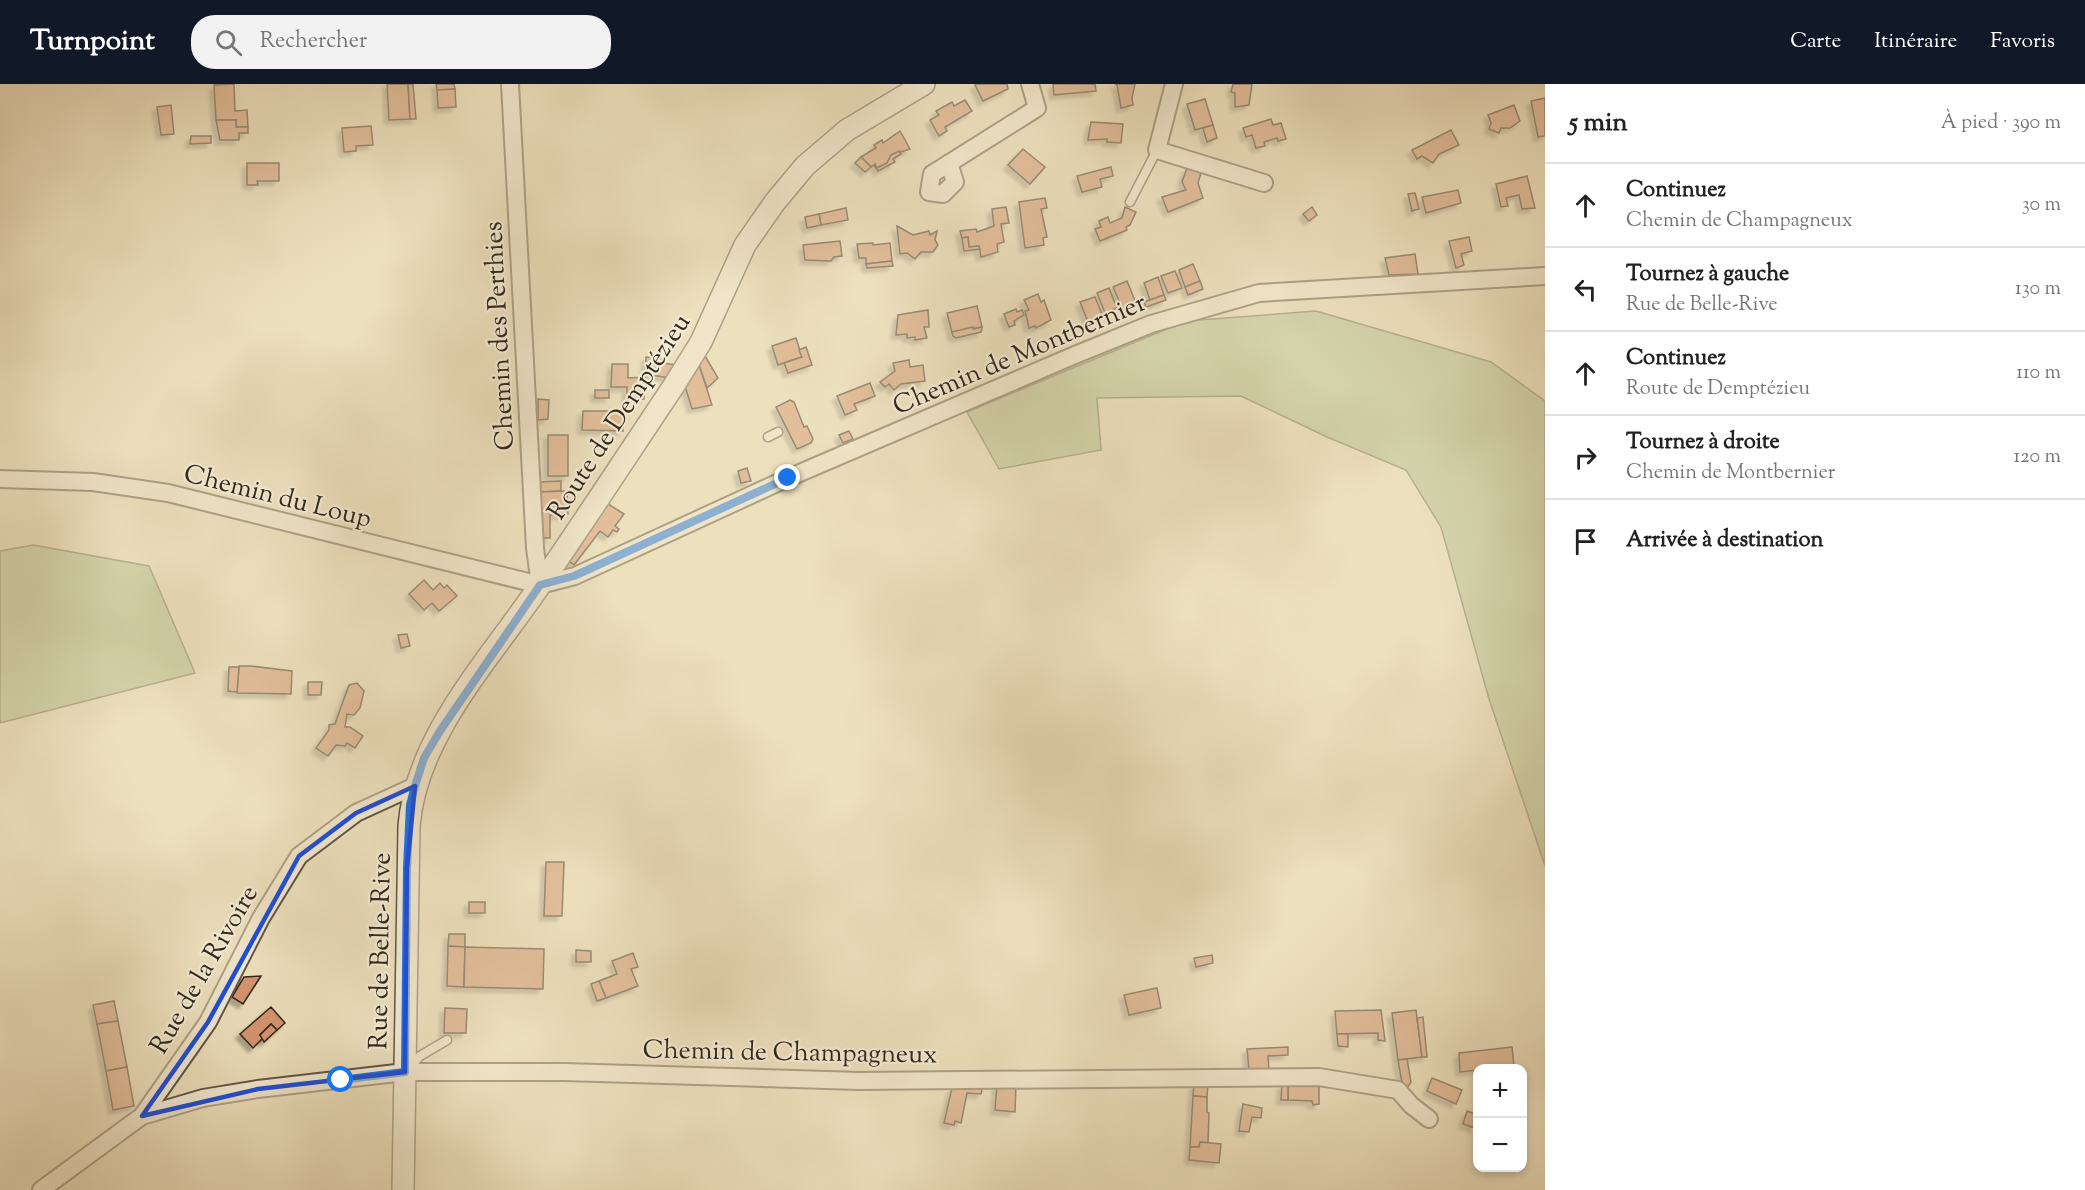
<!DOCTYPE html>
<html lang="fr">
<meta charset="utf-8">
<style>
:root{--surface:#fff;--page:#f2f2f2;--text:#222;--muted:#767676;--line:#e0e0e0;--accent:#111827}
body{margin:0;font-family:"Sorts Mill Goudy",serif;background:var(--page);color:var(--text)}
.controls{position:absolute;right:18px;bottom:18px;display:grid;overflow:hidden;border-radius:12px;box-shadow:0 3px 9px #0003}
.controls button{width:54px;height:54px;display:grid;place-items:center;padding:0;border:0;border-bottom:2px solid var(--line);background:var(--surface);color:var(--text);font:30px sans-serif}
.stop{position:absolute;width:18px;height:18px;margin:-14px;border:4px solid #1a73e8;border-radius:50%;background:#fff}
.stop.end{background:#1a73e8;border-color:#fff;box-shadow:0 2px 6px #0008}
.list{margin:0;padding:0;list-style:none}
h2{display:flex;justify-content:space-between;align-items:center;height:78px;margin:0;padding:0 24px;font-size:26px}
h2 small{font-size:20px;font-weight:400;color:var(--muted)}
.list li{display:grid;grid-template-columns:39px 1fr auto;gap:18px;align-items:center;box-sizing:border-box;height:84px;padding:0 24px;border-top:2px solid var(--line)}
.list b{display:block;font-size:22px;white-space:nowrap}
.list p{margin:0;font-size:20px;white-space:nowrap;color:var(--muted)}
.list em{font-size:20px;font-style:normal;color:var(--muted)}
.icon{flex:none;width:33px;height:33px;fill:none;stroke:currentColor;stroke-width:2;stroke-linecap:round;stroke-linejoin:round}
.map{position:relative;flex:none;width:1545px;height:1106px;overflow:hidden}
header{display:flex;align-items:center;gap:36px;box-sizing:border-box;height:84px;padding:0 30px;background:var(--accent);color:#fff}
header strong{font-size:28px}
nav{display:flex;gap:33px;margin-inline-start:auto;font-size:21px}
.search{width:420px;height:54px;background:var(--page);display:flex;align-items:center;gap:15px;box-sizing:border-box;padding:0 21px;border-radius:24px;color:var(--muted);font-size:22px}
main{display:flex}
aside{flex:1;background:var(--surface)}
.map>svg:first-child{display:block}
.green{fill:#b5c393;stroke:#737557;stroke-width:1.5}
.building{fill:#d59571;stroke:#31271b;stroke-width:1.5;filter:url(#shadow)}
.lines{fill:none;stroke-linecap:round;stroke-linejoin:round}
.service-casing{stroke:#605544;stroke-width:11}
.minor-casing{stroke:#605544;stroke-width:20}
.tertiary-casing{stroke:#605544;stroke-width:24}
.service{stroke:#f3ebd4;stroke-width:8}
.minor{stroke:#f3ebd4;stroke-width:16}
.tertiary{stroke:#f3ebd4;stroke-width:21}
.route{stroke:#1a73e8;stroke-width:8}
.marked{fill:none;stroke:#1d4ed8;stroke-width:4.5;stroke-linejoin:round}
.labels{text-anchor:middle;stroke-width:4.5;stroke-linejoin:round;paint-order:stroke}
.street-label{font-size:26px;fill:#31271b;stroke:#f3ebd4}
</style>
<header>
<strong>Turnpoint</strong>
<div class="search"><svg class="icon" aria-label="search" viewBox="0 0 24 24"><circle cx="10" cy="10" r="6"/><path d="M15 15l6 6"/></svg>Rechercher</div>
<nav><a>Carte</a><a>Itinéraire</a><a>Favoris</a></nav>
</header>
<main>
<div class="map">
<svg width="1545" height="1106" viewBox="0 0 1545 1106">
<defs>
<filter id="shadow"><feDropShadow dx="-4.5" dy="4.5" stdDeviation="1.5" flood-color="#0004"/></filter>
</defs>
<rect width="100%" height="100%" fill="#ede0bd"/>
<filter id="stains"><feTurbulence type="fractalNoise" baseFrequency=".00333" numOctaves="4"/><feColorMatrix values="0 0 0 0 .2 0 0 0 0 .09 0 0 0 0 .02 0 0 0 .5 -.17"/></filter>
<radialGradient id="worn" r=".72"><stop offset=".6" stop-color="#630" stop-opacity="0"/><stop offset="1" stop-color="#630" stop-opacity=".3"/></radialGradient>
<g class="green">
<polygon points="1316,227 1491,278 1545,317 1545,782 1489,615 1441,443 1406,386 1327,353 1241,312 1097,314 1101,366 999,385 967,328 1186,237"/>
<polygon points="33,461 149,482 195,589 0,639 0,467"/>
</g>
<g class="building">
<polygon points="234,0 235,27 247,26 248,43 236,43 236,36 216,36 214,1"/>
<polygon points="387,0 408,0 410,35 389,36"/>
<polygon points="408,0 413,0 416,35 410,35"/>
<polygon points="436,0 454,0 455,5 437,6"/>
<polygon points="977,0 1007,0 1008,5 983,17 975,1"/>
<polygon points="1053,0 1095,0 1096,7 1054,11"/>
<polygon points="1115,0 1135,0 1132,14 1133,21 1121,24 1117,1"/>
<polygon points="1233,0 1252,0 1249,21 1235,23 1235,9 1231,8"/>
<polygon points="455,5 456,23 438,24 437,6"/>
<polygon points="1545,14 1545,52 1538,53 1531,17"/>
<polygon points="1205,15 1213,41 1195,46 1187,20"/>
<polygon points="965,16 972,27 945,43 947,47 939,52 930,36 939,31 936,27 952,18 954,22"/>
<polygon points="171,21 174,50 161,51 157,23"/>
<polygon points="1514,21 1520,37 1510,44 1501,44 1499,49 1489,45 1491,39 1488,31"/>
<polygon points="1271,35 1273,41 1281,39 1286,55 1278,57 1277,54 1264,58 1265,62 1256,64 1252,51 1246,53 1243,44"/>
<polygon points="216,36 236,36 236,43 248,43 248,49 239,49 239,56 220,56"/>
<polygon points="1091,38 1123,40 1121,59 1107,58 1107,55 1088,56"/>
<polygon points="1213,41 1217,54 1207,58 1203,44"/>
<polygon points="371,42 373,61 356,62 356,67 344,68 342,44"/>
<polygon points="1451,46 1459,61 1439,70 1433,79 1422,72 1417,75 1412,66"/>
<polygon points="900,47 910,65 891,71 887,79 877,84 875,80 871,83 861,73 876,64 874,61 882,56 883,59"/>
<polygon points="191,52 211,52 211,59 190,60"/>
<polygon points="1023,65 1045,83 1030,100 1008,81"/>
<polygon points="899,67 901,70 893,75 895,78 878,87 874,81 877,84 887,79 891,71"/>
<polygon points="861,73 871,83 865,88 855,79"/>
<polygon points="247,79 279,79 279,97 257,97 258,101 247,101"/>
<polygon points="1111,83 1113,92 1100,95 1102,103 1082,108 1077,92"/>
<polygon points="1187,84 1201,89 1198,99 1203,114 1168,128 1162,113 1186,106 1182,98"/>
<polygon points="1527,92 1535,124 1522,125 1519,111 1506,114 1508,122 1501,123 1496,100"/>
<polygon points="1458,106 1461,119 1426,129 1422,113"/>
<polygon points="1415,109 1419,125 1412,127 1408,110"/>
<polygon points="1045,114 1047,124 1041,125 1047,153 1043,154 1044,161 1025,164 1019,118"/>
<polygon points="1006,123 1009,139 1001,140 1004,158 997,160 998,168 981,173 979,162 969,163 968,153 962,154 960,147 976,145 977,148 994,142 992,125"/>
<polygon points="1125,123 1136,128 1130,141 1126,143 1127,146 1100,157 1095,145 1101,143 1099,137 1108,133 1110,139 1122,134"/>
<polygon points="1312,123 1317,131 1309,137 1303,130"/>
<polygon points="846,124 848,136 821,141 819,130"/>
<polygon points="819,130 821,141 807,144 805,133"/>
<polygon points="897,142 913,151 929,147 930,151 937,147 935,156 938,161 933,168 921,168 915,175 907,169 900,170"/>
<polygon points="968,153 969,163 979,162 980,165 964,167 962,154"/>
<polygon points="1469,153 1472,167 1461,170 1464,181 1456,184 1449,157"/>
<polygon points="840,157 842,172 834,173 831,177 805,176 803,161"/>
<polygon points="873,159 873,161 890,159 892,177 866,180 866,174 859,174 857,160"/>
<polygon points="1415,170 1418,190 1389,191 1385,174"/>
<polygon points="892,177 893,182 867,184 866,180"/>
<polygon points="1193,180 1200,197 1185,203 1179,186"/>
<polygon points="1175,187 1182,204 1168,209 1161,192"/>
<polygon points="1158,193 1164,211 1150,216 1144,199"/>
<polygon points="1127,197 1136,219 1122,224 1113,203"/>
<polygon points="1200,197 1203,205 1188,211 1185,203"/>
<polygon points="1109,204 1117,224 1105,229 1097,209"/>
<polygon points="1038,210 1041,218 1044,216 1051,236 1036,244 1035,242 1029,244 1025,227 1029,226 1024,216"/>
<polygon points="1164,211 1166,216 1146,223 1144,218"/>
<polygon points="1095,213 1103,233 1088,238 1080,218"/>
<polygon points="977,222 982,243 952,248 947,229"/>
<polygon points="1016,225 1017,228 1022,226 1024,231 1014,237 1015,241 1009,243 1004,230"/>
<polygon points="928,226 929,243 924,243 927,254 915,256 915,253 907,254 907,250 896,251 898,231"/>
<polygon points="973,243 973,245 982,243 982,245 981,248 956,254 953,252 952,248"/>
<polygon points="796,254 802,273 778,281 772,262"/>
<polygon points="806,263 812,281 788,289 784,279 802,273 799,266"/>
<polygon points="705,272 718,294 707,304 699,281"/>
<polygon points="646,273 663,275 663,279 677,281 670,294 645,290"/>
<polygon points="909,276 910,283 923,281 925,297 901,300 894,306 889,300 885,303 880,298 895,287 893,279"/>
<polygon points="612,280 628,280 628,294 645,293 644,315 627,315 627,303 611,303"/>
<polygon points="699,281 712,321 692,325 685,302"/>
<polygon points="870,299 875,312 854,320 857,326 845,331 837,312"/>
<rect x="595" y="306" width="14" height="8"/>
<polygon points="538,315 549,316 548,335 538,336"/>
<polygon points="790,316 794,318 804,343 807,342 813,355 811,359 797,365 776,323"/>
<polygon points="583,327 623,327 623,347 582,346"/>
<polygon points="849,347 853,355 843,359 839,351"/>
<rect x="548" y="351" width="20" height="41"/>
<polygon points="747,384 751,397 741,399 738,387"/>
<polygon points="561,397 561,407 538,408 538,398"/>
<polygon points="567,407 568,430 550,431 550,454 538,454 538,408"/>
<polygon points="605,418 624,430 615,442 619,445 617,448 613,446 608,453 600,447 574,481 566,475"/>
<polygon points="424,496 433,506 440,499 444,504 447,501 457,512 439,527 432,519 424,526 409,510"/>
<polygon points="407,550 410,562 401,564 398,551"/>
<polygon points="251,582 292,587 291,610 237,609 239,582"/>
<polygon points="229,583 239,583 237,608 228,607"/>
<polygon points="308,598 322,598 321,611 308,611"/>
<polygon points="357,599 364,607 360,624 354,631 347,630 345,643 350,643 363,652 355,664 347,659 345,662 336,661 328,672 316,664 329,646 329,641 335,640 349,601"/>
<polygon points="546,778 564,778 562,832 544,832"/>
<rect x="469" y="818" width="16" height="11"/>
<polygon points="449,850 465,850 465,863 448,862"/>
<polygon points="448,862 465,863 464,903 447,902"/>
<polygon points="465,863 544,865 543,905 464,903"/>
<polygon points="576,866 591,867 591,878 576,878"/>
<polygon points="633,869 638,883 631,885 638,902 606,914 599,897 617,890 612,877"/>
<polygon points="1212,871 1213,879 1196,883 1194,874"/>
<polygon points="261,892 243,920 232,913 244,893"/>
<polygon points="599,897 606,914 597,917 591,900"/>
<polygon points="1157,904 1161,924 1129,931 1124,911"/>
<polygon points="114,917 118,937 97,940 93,921"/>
<polygon points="271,923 285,939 277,946 271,940 260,951 263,954 253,964 240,950"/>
<polygon points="445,924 467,925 466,949 444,949"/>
<polygon points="1381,926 1385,957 1378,956 1378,949 1337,950 1335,927"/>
<polygon points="1416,926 1422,973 1398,976 1392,929"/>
<polygon points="1423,933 1427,973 1422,973 1417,934"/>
<polygon points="118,937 127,983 106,987 97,940"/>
<polygon points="271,940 277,946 264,958 260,951"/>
<polygon points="1337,950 1348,950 1348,963 1338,962"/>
<polygon points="1288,963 1288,971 1268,972 1269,986 1249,986 1247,965"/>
<polygon points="1512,963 1514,982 1460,988 1459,969"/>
<polygon points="1407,975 1411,998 1407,1004 1402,999 1398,976"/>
<polygon points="127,983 134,1022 113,1026 106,987"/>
<polygon points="1432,994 1462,1006 1456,1020 1427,1007"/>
<polygon points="1319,996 1319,1020 1313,1021 1312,1017 1288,1016 1288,1000"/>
<polygon points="1194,1000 1208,1000 1207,1013 1193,1012"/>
<polygon points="1282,1000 1288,1000 1288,1016 1281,1016"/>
<polygon points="983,1001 981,1010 967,1009 961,1039 955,1037 954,1041 944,1039 952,1004"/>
<polygon points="997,1001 1016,1001 1015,1028 995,1026"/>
<polygon points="1193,1012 1207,1013 1207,1028 1209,1029 1208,1059 1200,1058 1199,1063 1190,1063"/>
<polygon points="1243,1020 1262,1024 1261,1034 1252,1033 1249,1048 1239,1047"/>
<polygon points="1467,1027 1478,1031 1475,1044 1463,1040"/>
<polygon points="1200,1058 1221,1060 1219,1079 1189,1076 1190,1063 1199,1063"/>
</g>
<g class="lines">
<defs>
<g id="service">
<polyline points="1130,118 1157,66"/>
<polyline points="768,353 778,348"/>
<polyline points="410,983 420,972 447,956"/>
</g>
<g id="minor">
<polyline points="510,0 535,464 540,501"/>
<polyline points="1174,0 1157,66 1264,99"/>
<polyline points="949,79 955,98 943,110 929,108 932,90 1037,24 1030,0"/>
<polyline points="0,395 93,398 168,409 540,501 575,492 788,394 1075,271 1151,240 1259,209 1545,192"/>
<polyline points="142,1032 203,1014 258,1005 405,988 564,988 859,997 1319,993 1398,1006 1411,1021 1429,1035"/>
<polyline points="41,1106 142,1032 208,938 261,834 299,772 356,729 415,702"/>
</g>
<path id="tertiary" d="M403 1106 409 742C416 653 489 576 538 504 584 438 628 370 673 303L701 258 745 161 775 118 805 82 847 46 924 0"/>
</defs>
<use href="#service" class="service-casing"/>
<use href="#minor" class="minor-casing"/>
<use href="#tertiary" class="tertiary-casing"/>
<use href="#service" class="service"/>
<use href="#minor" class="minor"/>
<use href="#tertiary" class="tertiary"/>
</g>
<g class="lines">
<polyline class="route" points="341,996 405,988 407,784 410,721 415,702 424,674 440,647 540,501 574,492 788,394"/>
</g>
<path d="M0 0H1545V1106H0ZM415 702 407 784 405 988 258 1005 142 1032 208 938 299 772 356 729Z" fill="#ede0bd" fill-opacity=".55" fill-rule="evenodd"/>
<path class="marked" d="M415 702 407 784 405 988 258 1005 142 1032 208 938 299 772 356 729Z"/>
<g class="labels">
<g class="street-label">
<text transform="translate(498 252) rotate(-93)" y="9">Chemin des Perthies</text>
<text transform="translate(1019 269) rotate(-23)" y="9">Chemin de Montbernier</text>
<text transform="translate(618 332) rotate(-57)" y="9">Route de Demptézieu</text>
<text transform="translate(278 411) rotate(14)" y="9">Chemin du Loup</text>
<text transform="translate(379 867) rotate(-89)" y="9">Rue de Belle-Rive</text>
<text transform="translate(203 885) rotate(-60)" y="9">Rue de la Rivoire</text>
<text transform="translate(790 967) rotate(1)" y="9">Chemin de Champagneux</text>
</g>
</g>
<rect width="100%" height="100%" filter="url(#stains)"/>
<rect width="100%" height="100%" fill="url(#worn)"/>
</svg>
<div class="controls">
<button>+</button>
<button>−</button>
</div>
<div class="stop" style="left:341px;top:996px"></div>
<div class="stop end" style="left:788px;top:394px"></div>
</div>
<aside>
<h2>5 min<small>À pied · 390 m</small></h2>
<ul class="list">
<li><svg class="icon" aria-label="ahead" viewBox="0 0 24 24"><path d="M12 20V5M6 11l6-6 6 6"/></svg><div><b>Continuez</b><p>Chemin de Champagneux</p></div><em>30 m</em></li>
<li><svg class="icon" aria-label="left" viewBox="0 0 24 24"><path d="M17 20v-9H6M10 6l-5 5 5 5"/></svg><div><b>Tournez à gauche</b><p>Rue de Belle-Rive</p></div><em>130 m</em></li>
<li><svg class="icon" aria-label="ahead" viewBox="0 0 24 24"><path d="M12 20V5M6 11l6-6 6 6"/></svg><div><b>Continuez</b><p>Route de Demptézieu</p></div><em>110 m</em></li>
<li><svg class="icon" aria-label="right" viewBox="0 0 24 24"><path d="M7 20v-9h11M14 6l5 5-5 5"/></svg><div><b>Tournez à droite</b><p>Chemin de Montbernier</p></div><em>120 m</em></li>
<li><svg class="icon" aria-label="arrive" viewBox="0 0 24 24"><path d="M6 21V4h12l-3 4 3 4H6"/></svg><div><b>Arrivée à destination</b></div></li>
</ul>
</aside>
</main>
